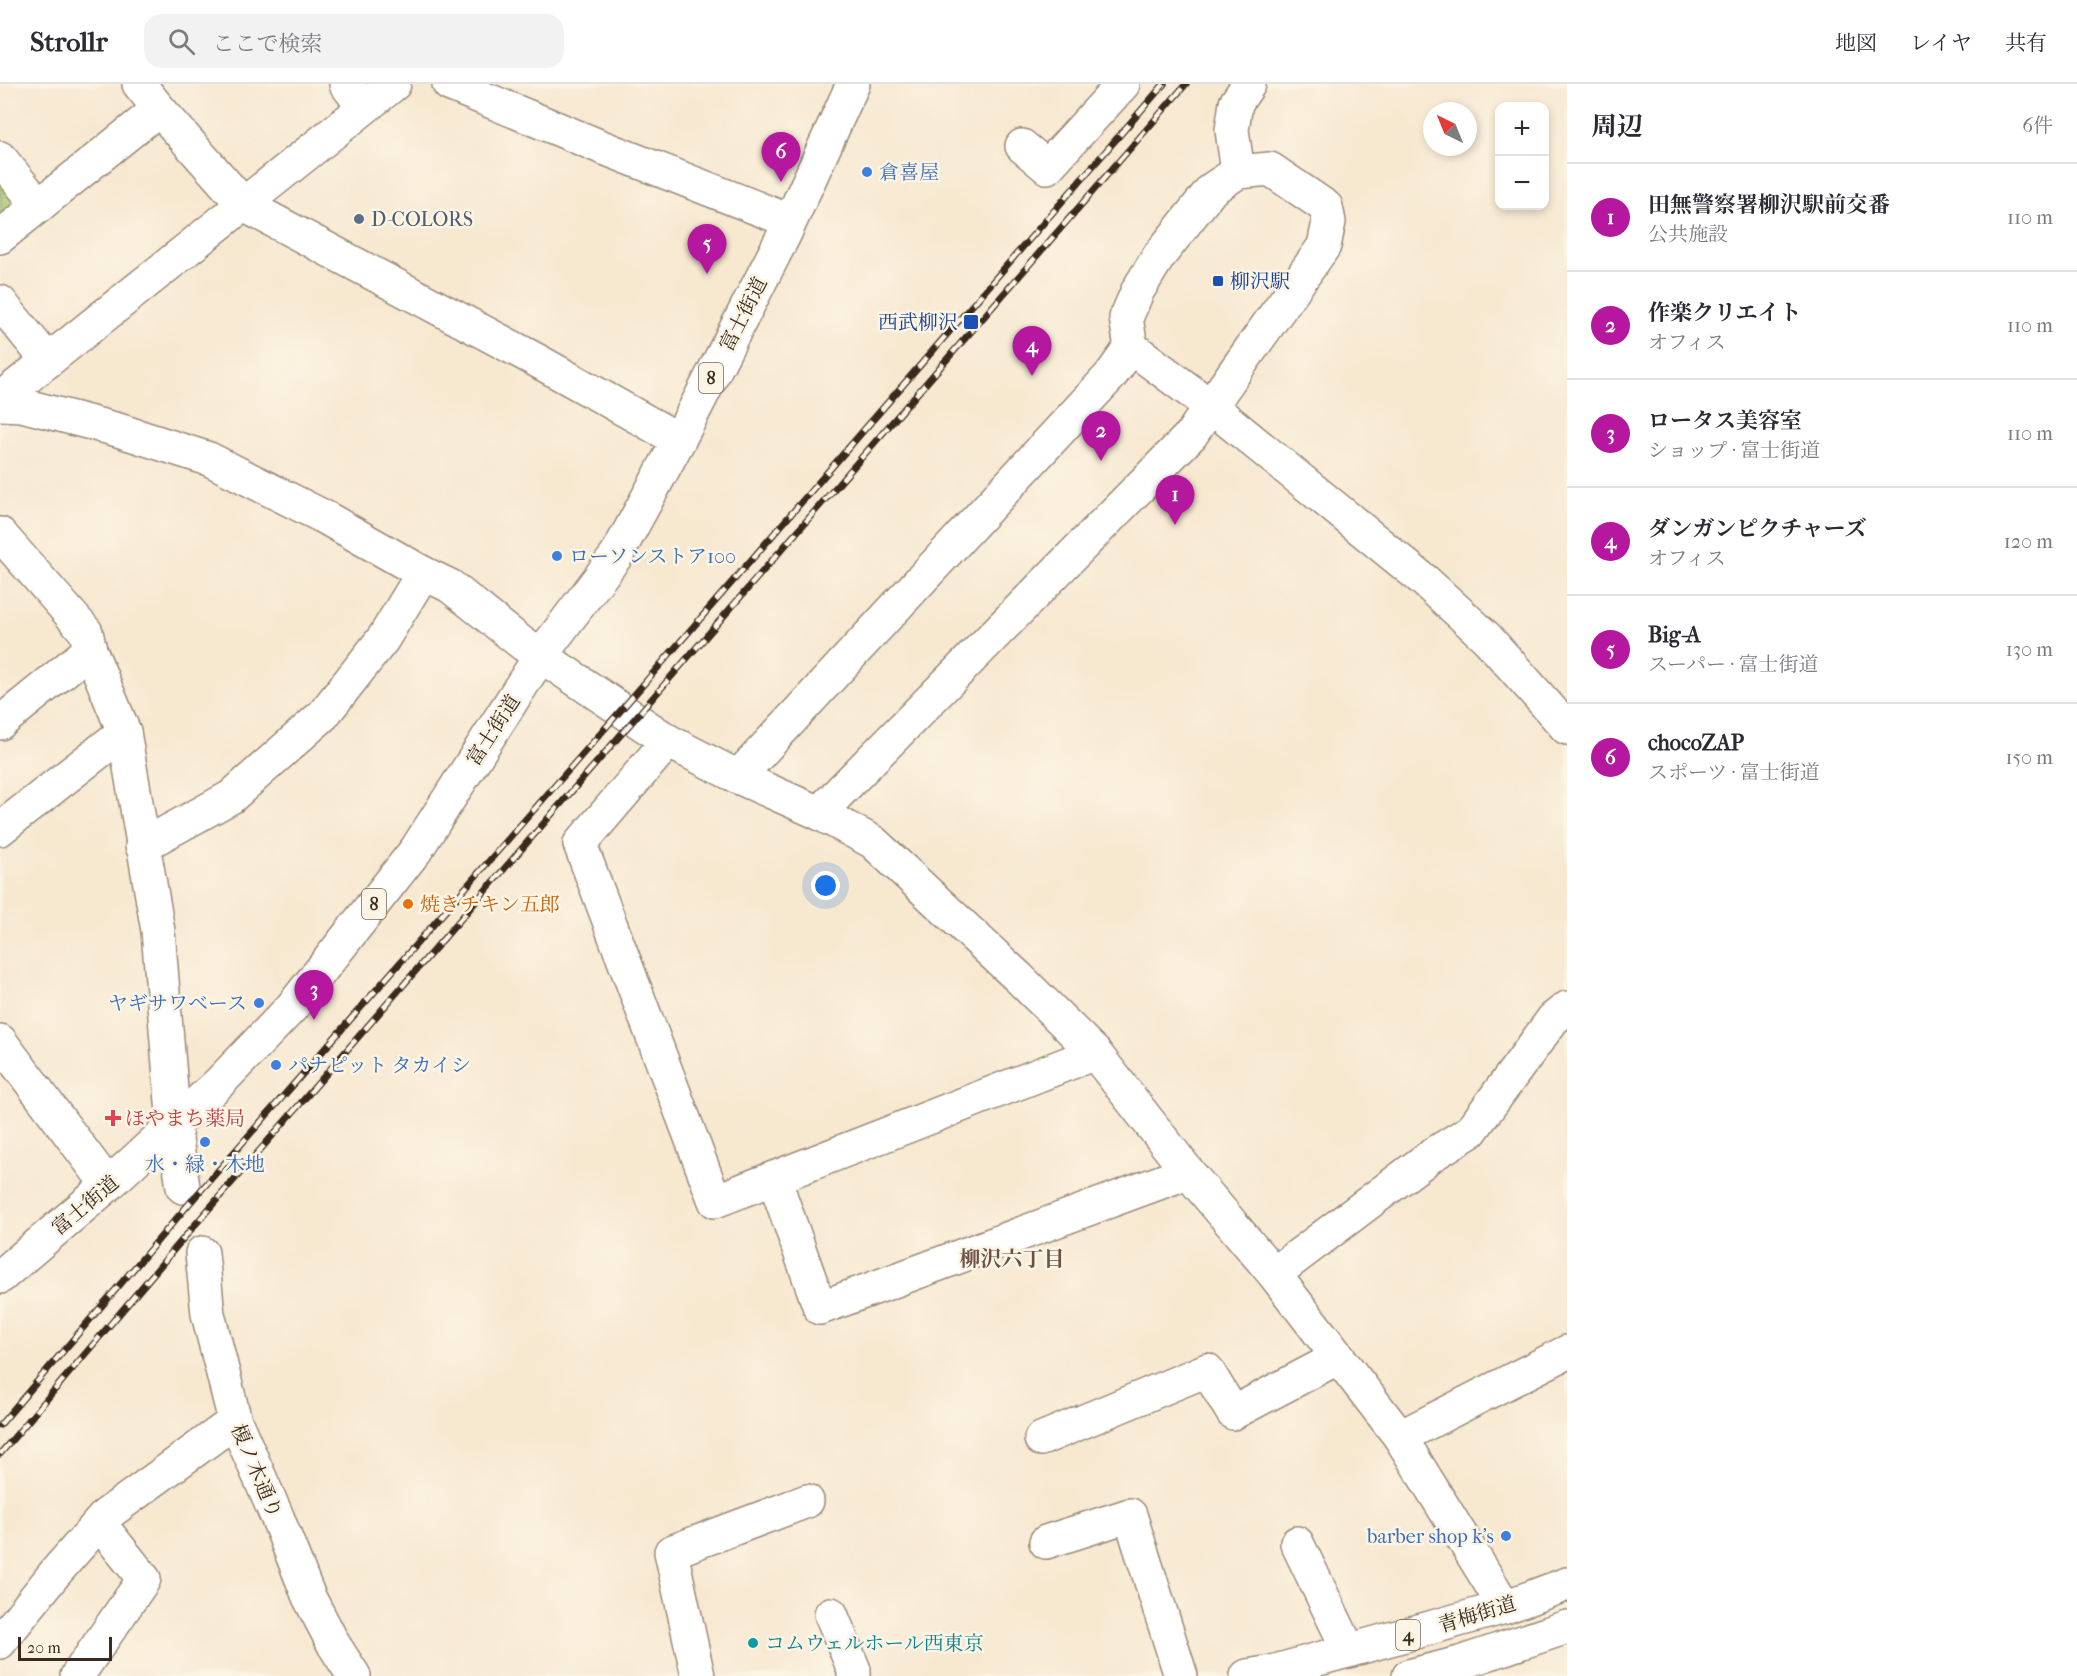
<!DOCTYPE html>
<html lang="ja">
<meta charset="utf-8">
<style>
:root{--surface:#fff;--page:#f2f2f3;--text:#2b2b33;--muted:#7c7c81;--line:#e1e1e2;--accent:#b5179e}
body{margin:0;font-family:"IM FELL French Canon","Noto Serif JP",serif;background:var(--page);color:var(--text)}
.controls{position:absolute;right:18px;top:18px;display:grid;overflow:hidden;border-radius:12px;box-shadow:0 3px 9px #0003}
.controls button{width:54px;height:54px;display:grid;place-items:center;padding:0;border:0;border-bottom:2px solid var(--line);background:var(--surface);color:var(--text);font:30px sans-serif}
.compass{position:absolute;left:1423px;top:18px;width:54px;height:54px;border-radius:50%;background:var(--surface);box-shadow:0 3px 9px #0003;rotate:317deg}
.scale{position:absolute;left:18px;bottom:15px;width:94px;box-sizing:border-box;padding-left:6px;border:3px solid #3b2a1e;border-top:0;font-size:16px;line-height:21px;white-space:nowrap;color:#3b2a1e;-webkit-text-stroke:4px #fcf5e5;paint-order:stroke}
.you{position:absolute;left:826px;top:802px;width:21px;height:21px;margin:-15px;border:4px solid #fff;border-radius:50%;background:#1a73e8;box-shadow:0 0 0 9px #1a73e833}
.badge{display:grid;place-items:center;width:39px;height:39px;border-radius:50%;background:var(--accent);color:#fff;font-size:20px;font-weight:700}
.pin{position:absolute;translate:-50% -50px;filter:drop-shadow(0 2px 3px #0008)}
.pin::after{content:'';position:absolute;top:32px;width:21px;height:18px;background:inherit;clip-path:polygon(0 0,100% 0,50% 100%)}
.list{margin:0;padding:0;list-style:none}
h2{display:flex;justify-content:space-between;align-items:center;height:78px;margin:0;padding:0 24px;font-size:26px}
h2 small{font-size:20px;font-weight:400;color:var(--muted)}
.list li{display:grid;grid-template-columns:39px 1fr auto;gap:18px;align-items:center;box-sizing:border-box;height:108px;padding:0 24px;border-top:2px solid var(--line)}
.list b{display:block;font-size:22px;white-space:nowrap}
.list p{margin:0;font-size:20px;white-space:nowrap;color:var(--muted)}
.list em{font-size:20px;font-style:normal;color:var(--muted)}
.icon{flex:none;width:33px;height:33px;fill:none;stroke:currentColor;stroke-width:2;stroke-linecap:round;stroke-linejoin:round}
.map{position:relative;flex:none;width:1567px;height:1592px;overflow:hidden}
header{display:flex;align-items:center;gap:36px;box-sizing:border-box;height:84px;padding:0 30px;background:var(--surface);border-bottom:2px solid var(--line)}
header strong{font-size:28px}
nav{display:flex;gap:33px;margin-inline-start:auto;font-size:21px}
.search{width:420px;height:54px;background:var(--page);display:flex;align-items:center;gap:15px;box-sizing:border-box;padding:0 21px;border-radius:18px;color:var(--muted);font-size:22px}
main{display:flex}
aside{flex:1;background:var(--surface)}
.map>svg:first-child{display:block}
.green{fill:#a1c56f;stroke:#6e7846;stroke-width:1.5}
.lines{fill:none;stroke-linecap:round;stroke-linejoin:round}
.minor-casing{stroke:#998977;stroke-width:36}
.major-casing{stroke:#998977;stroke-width:36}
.minor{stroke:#fff;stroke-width:33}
.major{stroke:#fff;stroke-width:33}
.rail-casing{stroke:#3b2a1e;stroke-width:7}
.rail{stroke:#fcf5e5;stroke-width:4.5;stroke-dasharray:14;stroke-linecap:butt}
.shop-dot{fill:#3f7fe0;stroke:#fcf5e5;stroke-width:2}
.service-dot{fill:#5c6f8a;stroke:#fcf5e5;stroke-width:2}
.transit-dot{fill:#1a4fb4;stroke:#fcf5e5;stroke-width:2}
.food-dot{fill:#e8710a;stroke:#fcf5e5;stroke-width:2}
.health-dot{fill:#e0444e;stroke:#fcf5e5;stroke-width:2}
.culture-dot{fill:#0f9aa8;stroke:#fcf5e5;stroke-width:2}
.labels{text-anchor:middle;stroke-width:5;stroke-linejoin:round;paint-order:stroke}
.shield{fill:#fcf5e5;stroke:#75675a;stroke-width:1.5}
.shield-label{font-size:18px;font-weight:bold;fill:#3b2a1e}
.shop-label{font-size:20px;fill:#366cbe;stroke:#fcf5e5;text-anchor:start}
.service-label{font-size:20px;fill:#4e5e75;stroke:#fcf5e5;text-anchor:start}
.transit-label{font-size:20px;fill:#164399;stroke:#fcf5e5;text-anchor:start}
.street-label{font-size:20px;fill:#3b2a1e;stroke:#fcf5e5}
.food-label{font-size:20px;fill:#c56008;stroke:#fcf5e5;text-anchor:start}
.health-label{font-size:20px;fill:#be3a42;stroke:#fcf5e5;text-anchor:start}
.culture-label{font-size:20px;fill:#0d838f;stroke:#fcf5e5;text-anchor:start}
.neighbourhood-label{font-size:21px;font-weight:bold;fill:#6d5048;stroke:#fcf5e5}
</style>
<header>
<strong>Strollr</strong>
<div class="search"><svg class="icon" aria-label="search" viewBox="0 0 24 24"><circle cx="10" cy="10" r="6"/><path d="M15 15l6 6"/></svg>ここで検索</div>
<nav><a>地図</a><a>レイヤ</a><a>共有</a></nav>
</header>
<main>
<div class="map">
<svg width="1567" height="1592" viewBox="0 0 1567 1592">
<rect width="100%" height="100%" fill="#fcf5e5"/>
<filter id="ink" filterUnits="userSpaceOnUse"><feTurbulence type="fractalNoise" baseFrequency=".0167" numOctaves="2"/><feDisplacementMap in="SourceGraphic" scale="12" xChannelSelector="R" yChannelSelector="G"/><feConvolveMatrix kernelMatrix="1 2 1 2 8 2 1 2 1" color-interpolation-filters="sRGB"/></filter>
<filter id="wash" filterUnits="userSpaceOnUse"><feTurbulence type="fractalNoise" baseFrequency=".008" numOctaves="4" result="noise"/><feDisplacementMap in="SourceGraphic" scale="24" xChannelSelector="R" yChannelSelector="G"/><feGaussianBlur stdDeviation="1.35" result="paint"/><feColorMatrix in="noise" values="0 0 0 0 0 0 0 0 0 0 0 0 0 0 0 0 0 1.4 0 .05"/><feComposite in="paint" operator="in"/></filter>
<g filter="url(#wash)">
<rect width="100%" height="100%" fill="#f7e8d0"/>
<polygon class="green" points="0,74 39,122 0,153"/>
</g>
<g filter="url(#ink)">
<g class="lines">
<defs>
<g id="minor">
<polyline points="139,0 159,25 244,121 536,276 679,356"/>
<polyline points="346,0 364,23"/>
<polyline points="449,0 599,62 790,137"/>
<polyline points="1022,62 1047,83 1123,0"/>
<polyline points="0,74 39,122"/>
<polyline points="1238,88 1232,46 1236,19 1249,0"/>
<polyline points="0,153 159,25"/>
<polyline points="0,218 48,277"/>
<polyline points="0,315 394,0"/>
<polyline points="0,320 22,321 118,346 209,375 326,434 423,489 450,502 523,560 668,657 738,693 819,729 873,758 1019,894 1095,969 1188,1088 1274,1190 1400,1353 1505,1523"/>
<polyline points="0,450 86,548 90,566 124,648 158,847 174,1042 183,1103"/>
<polyline points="0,639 90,566"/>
<polyline points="668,657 580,760 715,1117 1095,969"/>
<polyline points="738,693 1111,291 1131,263"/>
<path d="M819 729 1191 351C1234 287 1280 225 1324 162L1329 138 1326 123 1270 85 1238 88 1212 105 1159 172 1138 206 1126 234 1131 263 1210 322 1425 497 1487 554 1567 644"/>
<polyline points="0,745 124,648"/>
<polyline points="142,762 231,713 323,631 383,555 423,489"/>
<polyline points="0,957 108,1101"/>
<polyline points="774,1094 820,1224 1188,1088"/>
<polyline points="202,1169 208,1230 235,1337 278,1435 309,1513 334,1561 354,1592"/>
<polyline points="1274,1190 1432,1071 1471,1047 1553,935 1567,924"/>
<polyline points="1400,1353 1567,1268"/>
<polyline points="1041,1355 1207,1286 1233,1329 1339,1273"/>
<polyline points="1046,1458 1130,1431 1181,1592"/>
<polyline points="1297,1459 1349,1567"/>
<polyline points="831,1530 854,1586 854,1592"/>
<polyline points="0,1558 55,1489 106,1431 235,1337"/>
<polyline points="77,1592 144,1495 99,1439"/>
<polyline points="698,1592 671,1468 807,1417"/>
</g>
<g id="major">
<polyline points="0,1193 108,1101 219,999 292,923 416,766 541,571 616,472 679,356 785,149 853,0"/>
<polyline points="1247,1592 1272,1588 1505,1523 1567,1500"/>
<polyline points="1409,1592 1460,1579 1567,1543"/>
</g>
</defs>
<use href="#minor" class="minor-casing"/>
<use href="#major" class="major-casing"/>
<use href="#minor" class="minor"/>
<use href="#major" class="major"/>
<defs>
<g id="rail">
<polyline points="0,1341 188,1121 622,625 1164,0"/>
<polyline points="0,1370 194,1142 1186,0"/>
</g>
</defs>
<use href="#rail" class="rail-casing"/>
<use href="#rail" class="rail"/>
</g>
</g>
<g class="shop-dot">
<circle cx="867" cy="88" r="6"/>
<circle cx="557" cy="472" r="6"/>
<circle cx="259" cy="919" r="6"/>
<circle cx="276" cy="981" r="6"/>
<circle cx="205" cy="1058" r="6"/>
<circle cx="1506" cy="1452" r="6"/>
</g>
<circle class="service-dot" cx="359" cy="135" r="6"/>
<g class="transit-dot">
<rect x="1212" y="191" width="12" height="12" rx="3"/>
<rect x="963" y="230" width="16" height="16" rx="3"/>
</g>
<circle class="food-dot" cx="408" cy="820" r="6"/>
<path class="health-dot" d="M110 1025h6v6h6v6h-6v6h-6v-6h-6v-6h6z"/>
<circle class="culture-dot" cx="753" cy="1559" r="6"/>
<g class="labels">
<g class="shield">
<rect x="699" y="279" width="24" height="30" rx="4.5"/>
<rect x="362" y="805" width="24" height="30" rx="4.5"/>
<rect x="1396" y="1536" width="24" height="30" rx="4.5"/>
</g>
<g class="shield-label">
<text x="711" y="300">8</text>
<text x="374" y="826">8</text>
<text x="1408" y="1557">4</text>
</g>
<g class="shop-label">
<text x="879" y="95">倉喜屋</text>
<text x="569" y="479">ローソンストア100</text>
<text x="247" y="926" text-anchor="end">ヤギサワベース</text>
<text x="288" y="988">パナピット タカイシ</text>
<text x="205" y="1087" text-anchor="middle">水・緑・木地</text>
<text x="1494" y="1459" text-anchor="end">barber shop k's</text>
</g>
<g class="service-label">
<text x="371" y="142">D-COLORS</text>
</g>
<g class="transit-label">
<text x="1230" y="204">柳沢駅</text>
<text x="958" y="245" text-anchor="end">西武柳沢</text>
</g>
<g class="street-label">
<text transform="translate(743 230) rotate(-63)" y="7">富士街道</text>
<text transform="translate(493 646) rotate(-57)" y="7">富士街道</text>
<text transform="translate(85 1121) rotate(-40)" y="7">富士街道</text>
<text transform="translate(257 1387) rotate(67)" y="7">榎ノ木通り</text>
<text transform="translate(1477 1530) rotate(-17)" y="7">青梅街道</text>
</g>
<g class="food-label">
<text x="420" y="827">焼きチキン五郎</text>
</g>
<g class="health-label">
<text x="125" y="1041">ほやまち薬局</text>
</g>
<g class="culture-label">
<text x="765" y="1566">コムウェルホール西東京</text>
</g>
<g class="neighbourhood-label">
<text x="1012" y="1182">柳沢六丁目</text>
</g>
</g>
</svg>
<div class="controls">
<button>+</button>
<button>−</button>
</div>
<svg class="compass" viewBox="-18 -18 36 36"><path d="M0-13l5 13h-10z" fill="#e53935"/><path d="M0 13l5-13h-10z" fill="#7c7c81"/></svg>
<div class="scale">20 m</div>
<div class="you"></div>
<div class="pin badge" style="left:1175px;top:441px">1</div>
<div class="pin badge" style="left:1101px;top:377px">2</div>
<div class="pin badge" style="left:314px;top:936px">3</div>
<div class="pin badge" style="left:1032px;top:292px">4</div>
<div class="pin badge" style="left:707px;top:190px">5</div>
<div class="pin badge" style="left:781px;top:98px">6</div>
</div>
<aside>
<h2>周辺<small>6件</small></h2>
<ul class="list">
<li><span class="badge">1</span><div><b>田無警察署柳沢駅前交番</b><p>公共施設</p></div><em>110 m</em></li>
<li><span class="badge">2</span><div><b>作楽クリエイト</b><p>オフィス</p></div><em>110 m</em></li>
<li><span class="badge">3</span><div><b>ロータス美容室</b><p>ショップ · 富士街道</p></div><em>110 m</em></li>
<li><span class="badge">4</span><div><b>ダンガンピクチャーズ</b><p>オフィス</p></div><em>120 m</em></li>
<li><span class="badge">5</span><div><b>Big-A</b><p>スーパー · 富士街道</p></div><em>130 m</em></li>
<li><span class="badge">6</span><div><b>chocoZAP</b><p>スポーツ · 富士街道</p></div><em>150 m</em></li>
</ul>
</aside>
</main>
